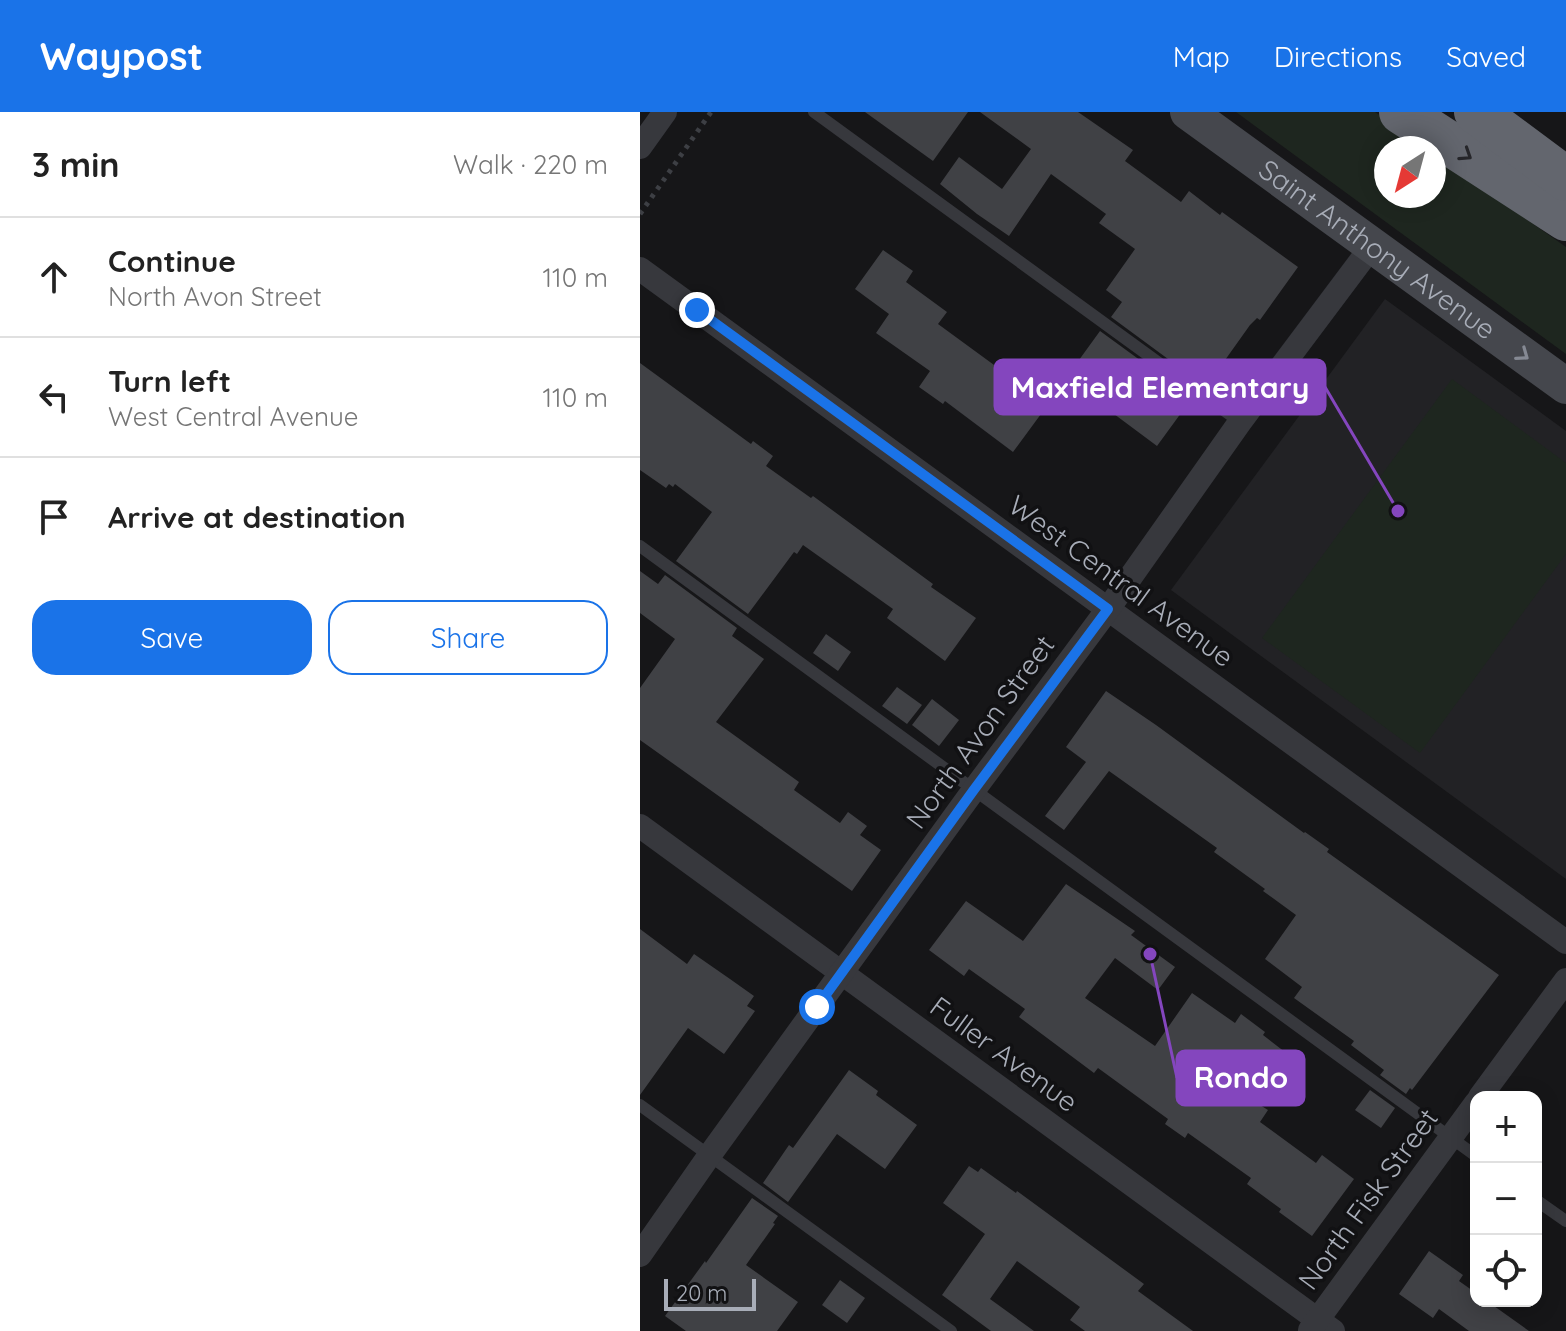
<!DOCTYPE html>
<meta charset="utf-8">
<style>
:root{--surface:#fff;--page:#f6f6f6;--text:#222;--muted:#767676;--line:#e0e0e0;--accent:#1a73e8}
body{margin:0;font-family:Quicksand,sans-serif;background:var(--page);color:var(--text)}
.controls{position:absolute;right:24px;bottom:24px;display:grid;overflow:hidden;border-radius:16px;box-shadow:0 4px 20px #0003}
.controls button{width:72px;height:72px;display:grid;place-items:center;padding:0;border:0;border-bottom:2px solid var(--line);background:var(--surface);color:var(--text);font:40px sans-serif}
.compass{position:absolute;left:734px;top:24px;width:72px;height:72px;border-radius:50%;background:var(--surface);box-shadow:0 4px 20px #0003;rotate:216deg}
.scale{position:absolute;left:24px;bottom:20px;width:92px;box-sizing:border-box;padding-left:8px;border:4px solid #a8adb8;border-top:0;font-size:22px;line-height:28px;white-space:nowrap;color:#a8adb8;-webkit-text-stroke:6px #111113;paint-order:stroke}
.stop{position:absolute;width:24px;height:24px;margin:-18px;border:6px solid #1a73e8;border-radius:50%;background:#fff}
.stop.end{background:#1a73e8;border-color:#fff;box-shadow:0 2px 8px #0008}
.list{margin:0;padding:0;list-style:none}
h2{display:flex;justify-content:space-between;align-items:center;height:104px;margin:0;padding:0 32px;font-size:34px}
h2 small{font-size:26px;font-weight:400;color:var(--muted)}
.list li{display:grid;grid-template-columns:52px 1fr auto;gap:24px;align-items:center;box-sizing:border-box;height:120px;padding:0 32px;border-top:2px solid var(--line)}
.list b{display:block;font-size:30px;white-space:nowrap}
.list p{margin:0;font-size:26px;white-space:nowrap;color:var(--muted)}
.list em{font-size:26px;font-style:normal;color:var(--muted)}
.actions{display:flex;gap:16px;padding:24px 32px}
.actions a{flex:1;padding:18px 0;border:2px solid var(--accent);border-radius:24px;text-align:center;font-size:28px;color:var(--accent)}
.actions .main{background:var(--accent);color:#fff}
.icon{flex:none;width:44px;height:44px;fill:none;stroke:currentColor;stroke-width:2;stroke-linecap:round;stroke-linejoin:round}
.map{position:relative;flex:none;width:926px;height:1219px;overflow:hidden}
header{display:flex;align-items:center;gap:48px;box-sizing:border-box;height:112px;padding:0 40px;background:var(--accent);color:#fff}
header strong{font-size:38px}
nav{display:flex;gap:44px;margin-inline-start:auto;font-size:28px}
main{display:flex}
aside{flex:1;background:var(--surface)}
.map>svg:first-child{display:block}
.built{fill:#222225}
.green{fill:#1e261f}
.building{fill:#404145}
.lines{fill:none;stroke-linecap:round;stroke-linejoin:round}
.path{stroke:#3d3f44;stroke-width:5;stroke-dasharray:4 6;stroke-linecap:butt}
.lane{stroke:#37383d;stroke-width:12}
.street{stroke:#37383d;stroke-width:24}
.secondary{stroke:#45474d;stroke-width:36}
.highway{stroke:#63666e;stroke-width:44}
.oneway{stroke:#26262a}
.oneway2{stroke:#858993}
.route{stroke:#1a73e8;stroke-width:10}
.labels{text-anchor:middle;stroke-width:7;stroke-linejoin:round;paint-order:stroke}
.street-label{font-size:28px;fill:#a8adb8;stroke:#111113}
.leader{fill:none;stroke:#8446be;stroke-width:3}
.callout-dot{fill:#8446be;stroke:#111113;stroke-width:3}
.callout{fill:#8446be;stroke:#8446be;stroke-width:3}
.callout-label{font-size:30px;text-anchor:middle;font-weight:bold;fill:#fff}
</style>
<header>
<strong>Waypost</strong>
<nav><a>Map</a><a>Directions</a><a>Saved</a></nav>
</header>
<main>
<aside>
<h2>3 min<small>Walk · 220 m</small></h2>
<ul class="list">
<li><svg class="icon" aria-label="ahead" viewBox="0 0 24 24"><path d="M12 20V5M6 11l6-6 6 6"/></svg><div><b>Continue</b><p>North Avon Street</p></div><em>110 m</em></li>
<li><svg class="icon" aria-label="left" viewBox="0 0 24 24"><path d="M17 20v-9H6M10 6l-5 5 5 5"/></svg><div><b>Turn left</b><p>West Central Avenue</p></div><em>110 m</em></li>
<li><svg class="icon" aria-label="arrive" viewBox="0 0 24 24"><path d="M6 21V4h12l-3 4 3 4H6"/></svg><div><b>Arrive at destination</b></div></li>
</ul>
<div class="actions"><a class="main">Save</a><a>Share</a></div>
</aside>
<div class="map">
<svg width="926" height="1219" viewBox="0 0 926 1219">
<rect width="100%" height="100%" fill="#161618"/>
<polygon class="built" points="745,187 926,319 926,767 531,478"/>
<g class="green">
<polygon points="596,0 735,0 786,36 746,36 746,84 794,84 794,42 926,135 926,242"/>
<polygon points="812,267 926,351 926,442 780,641 622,526"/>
</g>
<g class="building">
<polygon points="225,0 328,0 293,49"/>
<polygon points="340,0 438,0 493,38 485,49 541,90 549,79 580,103 582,100 658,155 620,208 617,206 610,213 568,272 564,269 562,272 471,205 482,190 466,178 495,137 459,111 466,102 411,62 369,124 337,102 300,72 319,45 362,77 391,37"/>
<polygon points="243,138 273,159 266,170 307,200 298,212 365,261 369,256 412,287 373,340 305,289 303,292 279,275 290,259 236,221 249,202 215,177"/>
<polygon points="460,219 552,286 517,334 474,302 487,283 439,248"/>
<polygon points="0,251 111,332 113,329 133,344 126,354 171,386 173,384 293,472 291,475 336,506 305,549 247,506 253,497 163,433 157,442 154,440 108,502 36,449 72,400 35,372 33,375 29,372 26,376 0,358"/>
<polygon points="0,459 18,472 25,463 97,516 92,524 124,547 76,610 159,670 154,678 200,711 208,700 227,714 220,723 241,738 212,779 0,628 0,576 35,527 0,501"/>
<polygon points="186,522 211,540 198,559 173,541"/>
<polygon points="257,575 282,593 267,612 242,594"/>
<polygon points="466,579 516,613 664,721 665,720 689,737 687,740 859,863 772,978 770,976 766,982 740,963 744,958 711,933 714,929 654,886 662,875 625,847 656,803 623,779 625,777 574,740 577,736 469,659 424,718 405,704 446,650 426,635"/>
<polygon points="292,587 319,608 299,634 272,613"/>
<polygon points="426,772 495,819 491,823 535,855 518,878 475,846 445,886 515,934 552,881 595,911 601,902 625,920 623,923 654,947 620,993 628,998 620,1010 676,1051 682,1043 714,1067 672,1124 639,1100 641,1097 607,1072 611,1066 548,1021 545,1026 525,1012 528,1007 458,956 454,961 379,905 385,897 329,857 324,864 289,838 326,789 383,829"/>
<polygon points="0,817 47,852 54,842 90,867 114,884 107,894 115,899 84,942 48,916 0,983"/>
<polygon points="209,958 238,979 236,983 277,1013 245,1057 197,1022 148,1090 123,1071 149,1033 153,1036"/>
<polygon points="730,978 755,996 741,1016 715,998"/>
<polygon points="329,1054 338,1060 341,1056 376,1081 377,1079 463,1142 504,1172 498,1179 553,1219 445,1219 430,1208 440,1195 377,1149 350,1187 394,1219 351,1219 302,1183 345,1122 303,1091"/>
<polygon points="112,1086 138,1104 133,1111 135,1112 106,1153 158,1190 137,1219 46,1219 25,1204 65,1149 66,1151"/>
<polygon points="789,1139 823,1163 819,1169 836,1181 836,1189 847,1189 889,1219 829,1219 799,1197 793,1206 759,1182"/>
<polygon points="200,1168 225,1186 207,1211 182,1193"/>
</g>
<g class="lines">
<polyline class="path" points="0,102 71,0"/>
<g class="lane">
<polyline points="174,0 600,310"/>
<polyline points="0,434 836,1044"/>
<polyline points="0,993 311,1219"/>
<polyline points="896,1088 926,1109"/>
</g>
<g class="street">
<polyline points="0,35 25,0"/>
<polyline points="0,157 926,830"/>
<polyline points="0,714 693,1219"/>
<polyline points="840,985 926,868"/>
<polyline points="0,1143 69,1044 333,679 468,497 600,310 732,134"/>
<polyline points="670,1218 836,991"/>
</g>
<path class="secondary" id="s1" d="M548 0 926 274"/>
<g class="highway">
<polyline points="761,0 926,107"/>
<polyline points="836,0 926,67"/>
</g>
</g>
<defs><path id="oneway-chevron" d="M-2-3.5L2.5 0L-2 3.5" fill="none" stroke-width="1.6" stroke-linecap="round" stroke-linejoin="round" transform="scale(2)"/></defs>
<use class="oneway" href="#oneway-chevron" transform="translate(826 43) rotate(33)"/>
<use class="oneway2" href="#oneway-chevron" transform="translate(883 243) rotate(36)"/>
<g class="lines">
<polyline class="route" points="57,198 468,497 333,679 177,895"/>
</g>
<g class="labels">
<g class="street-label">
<text dy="10" stroke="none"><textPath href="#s1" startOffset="234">Saint Anthony Avenue</textPath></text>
<text transform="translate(481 469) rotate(36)" y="10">West Central Avenue</text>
<text transform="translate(340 620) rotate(-54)" y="10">North Avon Street</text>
<text transform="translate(364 942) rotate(36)" y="10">Fuller Avenue</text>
<text transform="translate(728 1087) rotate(-54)" y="10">North Fisk Street</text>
</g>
</g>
<path class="leader" d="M758 399L685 275M510 842L537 966"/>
<g class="callout-dot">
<circle cx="758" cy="399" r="8"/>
<circle cx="510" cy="842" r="8"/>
</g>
<g class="callout">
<rect x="355" y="248" width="330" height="54" rx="8"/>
<rect x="537" y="939" width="127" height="54" rx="8"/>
</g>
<g class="callout-label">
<text x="520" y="286">Maxfield Elementary</text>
<text x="601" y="976">Rondo</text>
</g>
</svg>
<div class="controls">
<button>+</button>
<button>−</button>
<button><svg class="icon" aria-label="locate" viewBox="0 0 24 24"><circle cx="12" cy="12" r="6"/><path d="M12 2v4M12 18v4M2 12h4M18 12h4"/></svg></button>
</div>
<svg class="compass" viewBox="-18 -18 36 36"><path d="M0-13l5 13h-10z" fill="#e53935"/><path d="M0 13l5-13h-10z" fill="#767676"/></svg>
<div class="scale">20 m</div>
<div class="stop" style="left:177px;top:895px"></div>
<div class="stop end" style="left:57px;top:198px"></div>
</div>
</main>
